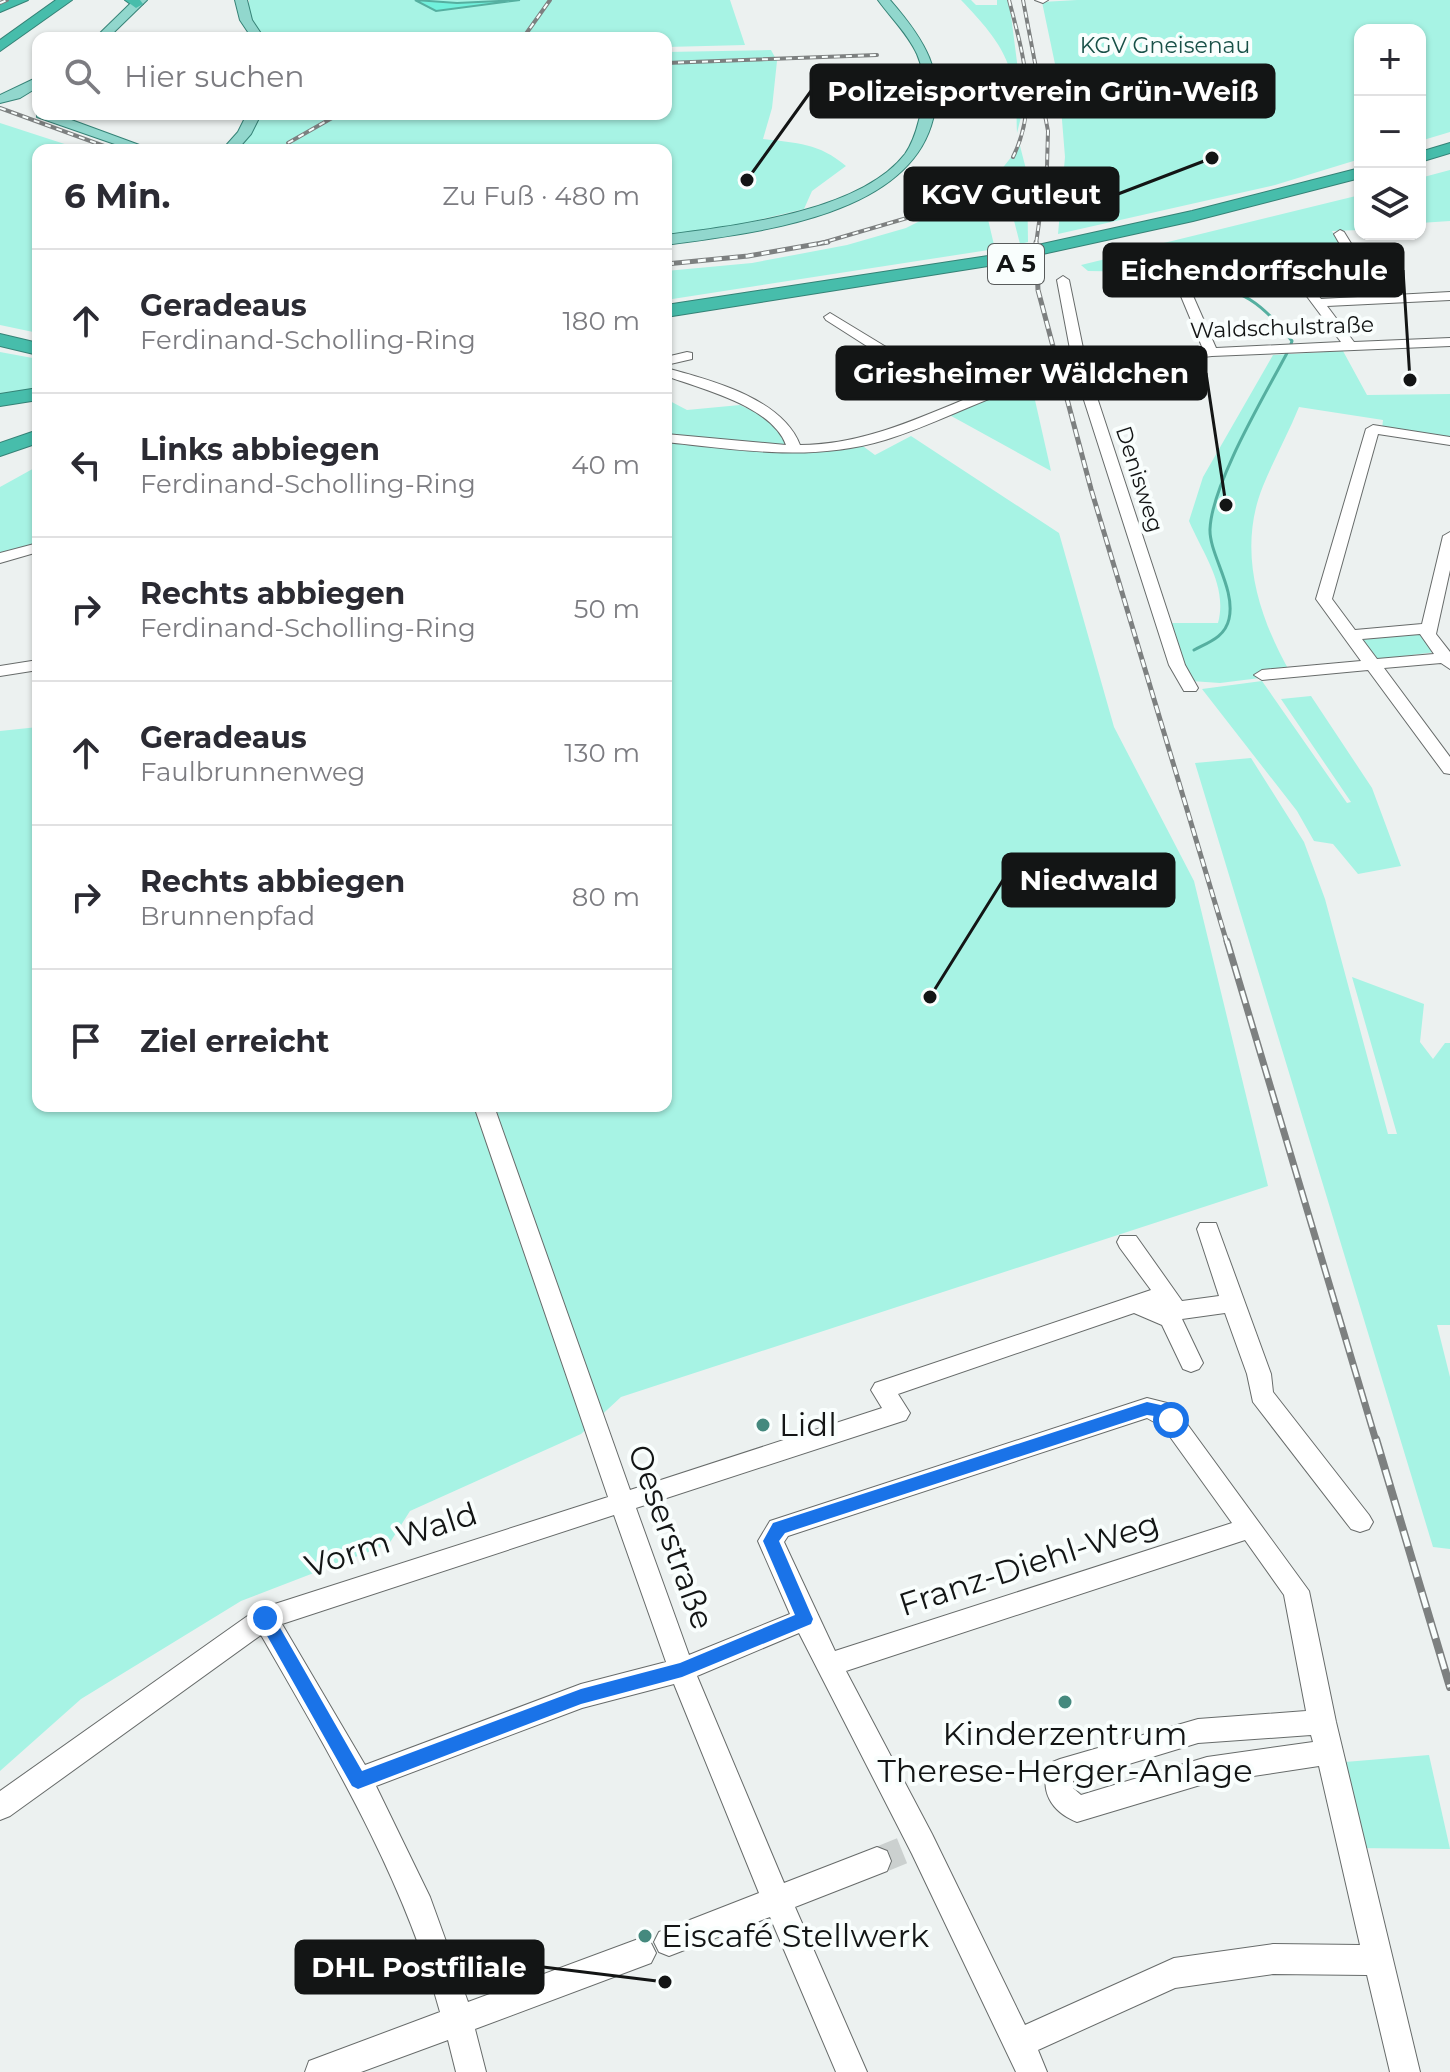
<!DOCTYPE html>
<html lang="de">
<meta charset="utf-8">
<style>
:root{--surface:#fff;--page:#f7f7f7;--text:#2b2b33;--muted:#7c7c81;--line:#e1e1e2}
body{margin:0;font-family:Montserrat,sans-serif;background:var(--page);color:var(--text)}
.controls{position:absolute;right:24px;top:24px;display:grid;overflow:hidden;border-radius:16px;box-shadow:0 2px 6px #0004}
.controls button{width:72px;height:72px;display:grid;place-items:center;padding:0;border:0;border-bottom:2px solid var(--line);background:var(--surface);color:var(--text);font:40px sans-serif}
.stop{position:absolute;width:24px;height:24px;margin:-18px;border:6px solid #1a73e8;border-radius:50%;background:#fff}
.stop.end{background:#1a73e8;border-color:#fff;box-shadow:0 2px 8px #0008}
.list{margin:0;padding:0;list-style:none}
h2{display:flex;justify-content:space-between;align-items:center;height:104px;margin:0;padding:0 32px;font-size:34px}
h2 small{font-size:26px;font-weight:400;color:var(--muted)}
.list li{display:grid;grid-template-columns:52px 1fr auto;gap:24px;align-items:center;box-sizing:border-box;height:144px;padding:0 32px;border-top:2px solid var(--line)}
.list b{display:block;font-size:30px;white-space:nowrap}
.list p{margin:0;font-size:26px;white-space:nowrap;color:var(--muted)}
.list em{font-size:26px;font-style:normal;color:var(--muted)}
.icon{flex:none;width:44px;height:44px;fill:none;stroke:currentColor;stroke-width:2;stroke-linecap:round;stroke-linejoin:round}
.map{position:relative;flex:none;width:1450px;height:2072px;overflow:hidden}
.search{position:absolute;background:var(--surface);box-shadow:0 2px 6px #0004;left:32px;top:32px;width:640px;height:88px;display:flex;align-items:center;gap:20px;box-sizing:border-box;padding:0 28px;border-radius:16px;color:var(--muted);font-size:30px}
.panel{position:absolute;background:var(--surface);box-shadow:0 2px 6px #0004;left:32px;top:144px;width:640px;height:968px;border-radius:16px}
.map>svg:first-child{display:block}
.green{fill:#a7f3e4}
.water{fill:#71f1dc;stroke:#55afa0;stroke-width:2}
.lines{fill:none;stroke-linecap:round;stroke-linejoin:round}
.stream{stroke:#55afa0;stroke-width:3}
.minor-tunnel{stroke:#cbd0cf;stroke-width:27;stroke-dasharray:27 14;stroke-linecap:butt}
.minor-casing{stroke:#676b6a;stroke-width:2}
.major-casing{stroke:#358276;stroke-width:2}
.highway-casing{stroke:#358276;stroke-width:2}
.minor{fill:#fff;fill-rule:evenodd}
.major{fill:#91d7cd;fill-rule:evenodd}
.highway{fill:#47bdab;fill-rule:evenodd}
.rail-far3-casing{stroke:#7d8080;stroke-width:4}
.rail-far2-casing{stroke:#7d8080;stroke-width:5}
.rail-far1-casing{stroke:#7d8080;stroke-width:7}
.rail-casing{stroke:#7d8080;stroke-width:8}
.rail-far3{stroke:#f9fefd;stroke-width:2;stroke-dasharray:6;stroke-linecap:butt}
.rail-far2{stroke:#f9fefd;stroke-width:3;stroke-dasharray:8;stroke-linecap:butt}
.rail-far1{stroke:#f9fefd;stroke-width:4;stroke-dasharray:13;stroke-linecap:butt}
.rail{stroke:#f9fefd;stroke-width:5;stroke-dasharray:16;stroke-linecap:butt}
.route{fill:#1a73e8}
.poi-dot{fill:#45897e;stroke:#f9fefd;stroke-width:3}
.labels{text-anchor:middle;stroke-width:8;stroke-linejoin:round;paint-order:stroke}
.far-park-label{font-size:22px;fill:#195148;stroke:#f9fefd}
.far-street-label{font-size:22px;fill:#131515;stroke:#f9fefd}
.shield{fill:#f9fefd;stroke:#585b5b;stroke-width:2}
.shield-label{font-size:24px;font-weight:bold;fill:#131515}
.near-poi-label{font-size:32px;fill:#131515;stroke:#f9fefd;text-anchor:start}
.near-street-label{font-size:32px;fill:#131515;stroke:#f9fefd}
.leader{fill:none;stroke:#131515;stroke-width:3}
.callout-dot{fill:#131515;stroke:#f9fefd;stroke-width:3}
.callout{fill:#131515;stroke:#131515;stroke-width:3}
.callout-label{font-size:28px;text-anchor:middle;font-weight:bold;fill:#fff}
</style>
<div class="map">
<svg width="1450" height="2072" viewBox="0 0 1450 2072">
<rect width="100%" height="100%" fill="#ecf1f0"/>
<g class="green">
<polygon points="249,0 730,0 745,45 666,47 666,38 261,38 248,19"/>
<path d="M961 0H971L976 5H997V0H1009L1023 109 1017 133C1017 66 1006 47 961 0Z"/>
<polygon points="1077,0 1450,0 1450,132 1420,141 1420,30 1360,30 1360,159 1275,185 1058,234 1065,157 1059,83 1042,2"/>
<path d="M771 50 777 61 772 108 763 139C797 143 819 143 846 166L812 191 804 209 720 229 666 237V150H232L256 114H666V52Z"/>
<polygon points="0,123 83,150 38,150 38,333 0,325"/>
<polygon points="1020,146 1027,173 1028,242 1020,244 1001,170"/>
<polygon points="1450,170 1450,221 1420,223 1420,178"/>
<polygon points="981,190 995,249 666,300 666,271 752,263 847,245 906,228"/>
<polygon points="1360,195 1360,230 1332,231 1340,246 1267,250 1257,271 1211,274 1123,253"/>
<polygon points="1122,255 1157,263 1150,272 1088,271 1081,265"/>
<path d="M1343 351 1367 395 1450 394V437L1382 429 1383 420 1299 407C1288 434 1274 459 1263 486 1237 550 1258 616 1291 674L1220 683 1191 681 1162 623H1218C1228 586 1203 554 1189 521L1203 477 1273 355Z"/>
<polygon points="0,352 38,359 38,392 0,397"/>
<polygon points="1030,378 1051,471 944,412"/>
<polygon points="666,399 687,410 740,405 768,418 795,449 856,441 875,455 911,436 1059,533 1114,727 1194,881 1268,1186 621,1397 581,1434 410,1511 389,1544 241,1601 81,1699 0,1771 0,731 38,727 38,1106 666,1106"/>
<polygon points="38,466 38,543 0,553 0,487"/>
<polygon points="1412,632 1421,634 1435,652 1381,659 1373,657 1360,641 1364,638"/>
<polygon points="1262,681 1347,803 1351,802 1281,699 1311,696 1372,788 1401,866 1358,874 1333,844 1314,841 1297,811 1202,689"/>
<polygon points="1251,758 1304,842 1325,899 1388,1134 1397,1134 1352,977 1424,1004 1420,1042 1433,1059 1445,1043 1450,1043 1450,1325 1437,1325 1450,1377 1450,1549 1433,1547 1195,763"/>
<polygon points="1429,1755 1450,1849 1353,1848 1333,1763"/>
</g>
<polygon class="water" points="415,0 457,3 520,0 436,11"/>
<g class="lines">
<g class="stream">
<path d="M1194 279C1243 291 1261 301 1292 341L1290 347"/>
<path d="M1194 650C1209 642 1225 637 1229 619 1236 589 1209 554 1210 529 1212 483 1265 395 1287 353"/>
</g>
<polyline class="minor-tunnel" points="877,1861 909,1848"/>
<defs>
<g id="minor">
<polygon points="1035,0 1048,0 1043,3"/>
<path d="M1340 230 1344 232 1363 263 1357 267 1299 270 1321 299 1450 292V300L1327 306 1354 342 1450 338V346L1212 356 1088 370 1185 665 1198 688 1196 691H1184L1169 665 1075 372C1008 384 949 420 885 440 812 462 740 450 666 442V434L786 445C772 406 702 389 666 376V368C710 380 782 398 800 445 858 445 910 422 963 400L909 373 826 320 824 317 830 313 919 367 974 395 1037 373 1073 365 1057 280 1063 276 1069 280 1086 363 1203 349 1178 289 1184 285 1190 289 1216 348 1341 342 1288 271 1255 273 1249 269 1255 265 1349 260 1334 234Z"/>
<polygon points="687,352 692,353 692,359 666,365 666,357"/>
<path d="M1373 425 1450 437V445L1378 434 1332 599 1355 630 1422 624 1443 536 1450 532V570L1436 634 1450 652V669L1441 663 1384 668 1450 757V774L1444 773 1368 670 1262 680 1254 675 1262 670 1361 661 1316 599 1366 429ZM1420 634 1434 654 1377 659 1362 639Z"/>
<polygon points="38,543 38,552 0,563 0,553"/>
<polygon points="38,660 38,670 0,676 0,666"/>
<path d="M474 1106H494L630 1490 882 1408 871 1390 875 1383 1151 1290 1120 1248 1117 1242 1120 1236H1136L1182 1301 1219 1296 1197 1229 1200 1223H1216L1271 1374 1273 1392 1369 1515 1373 1522 1369 1529 1360 1532 1351 1529 1253 1402 1247 1374 1225 1313 1182 1319 1203 1363 1199 1369 1191 1372 1183 1369 1162 1325 1134 1313 898 1394 910 1413 906 1420 636 1508 689 1655 790 1614 758 1541 770 1521 1147 1398 1167 1403 1179 1413 1309 1591 1336 1722 1420 2072H1390L1367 1975 1273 1974 1175 1988 1038 2050 1047 2072H1016L912 1854 799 1633 697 1676 784 1883 877 1847 887 1851 891 1861 887 1871 795 1907 867 2072H836L770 1917 669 1956 659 1952 654 1942 659 1932 759 1893 674 1684 582 1708 376 1786 430 1897 468 2002 641 1938 651 1943 656 1953 651 1963 475 2029 486 2072H456L448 2040 361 2072H305L309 2061 440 2012C403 1876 331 1757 261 1635L10 1816 0 1820V1791L256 1610 608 1497ZM1147 1418 1163 1427 1232 1523 835 1651 784 1542 788 1536ZM614 1515 666 1662 581 1684 365 1765 282 1624ZM1245 1540 1284 1595 1306 1711 1198 1719 1060 1759 1050 1763C1038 1790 1051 1812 1077 1822L1207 1783 1319 1766 1360 1945 1273 1944 1174 1958 1025 2025 932 1834 846 1671ZM1311 1735 1313 1742 1207 1757 1081 1795 1073 1788V1781L1198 1743Z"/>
</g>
<g id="major">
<polygon points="134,0 147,0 108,38 95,38"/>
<polygon points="235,0 247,0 252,20 264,38 252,38 240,20"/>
<path d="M878 0H890C923 38 948 74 931 126 901 219 749 233 666 245V235C734 226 860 212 905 154 912 144 916 132 919 120 926 99 926 75 917 54 908 34 891 18 878 0Z"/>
<polygon points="38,77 38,87 20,98 0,103 0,95"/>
<polygon points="38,111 38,114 55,114 153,150 132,150 37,117"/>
<polygon points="247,114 261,114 251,134 237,150 222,150 238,132"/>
</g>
<g id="highway">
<polygon points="8,0 28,0 0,12 0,3"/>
<polygon points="56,0 72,0 0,51 0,40"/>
<polygon points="125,0 140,0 143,4 136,8"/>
<polygon points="1450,143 1450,153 1420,162 1420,152"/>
<polygon points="1360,168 1360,178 1193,221 988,266 666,317 666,305 988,256 1192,211"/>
<polygon points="0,334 38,343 38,355 0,346"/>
<polygon points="38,388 38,400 0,406 0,394"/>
<polygon points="38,430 38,443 0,456 0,443"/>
</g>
</defs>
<use href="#minor" class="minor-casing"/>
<use href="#major" class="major-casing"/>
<use href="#highway" class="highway-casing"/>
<use href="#minor" class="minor"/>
<use href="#major" class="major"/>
<use href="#highway" class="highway"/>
<defs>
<g id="rail-far3">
<path d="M1009 0C1023 54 1039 105 1013 157"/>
<polyline points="1023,0 1048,131 1047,166 1036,244"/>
<polyline points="0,3 7,0"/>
<polyline points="523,38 550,0"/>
<polyline points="666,63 877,55"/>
<polyline points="0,108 115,150"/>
<polyline points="288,143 339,114"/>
<polyline points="818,244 907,218 982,185"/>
</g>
<g id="rail-far2">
<polyline points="1036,242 1038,290 1091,489 1227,943"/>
<polyline points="666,264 748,256 828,242"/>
</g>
<polyline id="rail-far1" points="1227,941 1376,1441"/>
<polyline id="rail" points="1376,1439 1450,1687"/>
</defs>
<use href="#rail-far3" class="rail-far3-casing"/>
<use href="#rail-far2" class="rail-far2-casing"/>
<use href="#rail-far1" class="rail-far1-casing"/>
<use href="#rail" class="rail-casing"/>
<use href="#rail-far3" class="rail-far3"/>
<use href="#rail-far2" class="rail-far2"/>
<use href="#rail-far1" class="rail-far1"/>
<use href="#rail" class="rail"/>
</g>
<polygon class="route" points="1147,1402 1165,1406 1176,1415 1176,1424 1171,1426 1155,1416 1147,1415 785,1533 779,1541 813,1619 811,1624 682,1677 581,1704 358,1789 352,1786 257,1618 265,1610 271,1612 362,1771 581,1689 680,1663 795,1615 763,1541 773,1523"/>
<g class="poi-dot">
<circle cx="763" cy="1425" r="8"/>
<circle cx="1065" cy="1702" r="8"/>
<circle cx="645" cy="1936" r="8"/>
</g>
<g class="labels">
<g class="far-park-label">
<text x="1165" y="53">KGV Gneisenau</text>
</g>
<g class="far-street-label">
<text transform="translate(1282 327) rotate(-2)" y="8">Waldschulstraße</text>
<text transform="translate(1140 479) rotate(72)" y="8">Denisweg</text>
</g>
<rect class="shield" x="988" y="244" width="56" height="40" rx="6"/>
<g class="shield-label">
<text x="1016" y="272">A 5</text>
</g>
<g class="near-poi-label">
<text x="779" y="1436">Lidl</text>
<text x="1065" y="1745" text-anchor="middle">Kinderzentrum<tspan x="1065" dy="37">Therese-Herger-Anlage</tspan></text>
<text x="661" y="1947">Eiscafé Stellwerk</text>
</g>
<g class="near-street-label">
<text transform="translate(671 1537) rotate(70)" y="11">Oeserstraße</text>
<text transform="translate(391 1540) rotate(-18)" y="11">Vorm Wald</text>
<text transform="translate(1029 1564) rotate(-18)" y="11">Franz-Diehl-Weg</text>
</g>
</g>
<path class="leader" d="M747 180L811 91M1212 158L1118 194M1410 380L1403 270M1226 505L1206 373M930 997L1003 880M665 1982L543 1967"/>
<g class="callout-dot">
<circle cx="747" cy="180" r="8"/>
<circle cx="1212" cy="158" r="8"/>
<circle cx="1410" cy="380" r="8"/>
<circle cx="1226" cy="505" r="8"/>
<circle cx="930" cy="997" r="8"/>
<circle cx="665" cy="1982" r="8"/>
</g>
<g class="callout">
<rect x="811" y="65" width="463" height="52" rx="8"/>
<rect x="905" y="168" width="213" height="52" rx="8"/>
<rect x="1104" y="244" width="299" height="52" rx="8"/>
<rect x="837" y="347" width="369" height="52" rx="8"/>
<rect x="1003" y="854" width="171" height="52" rx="8"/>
<rect x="296" y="1941" width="247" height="52" rx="8"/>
</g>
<g class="callout-label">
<text x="1043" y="101">Polizeisportverein Grün-Weiß</text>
<text x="1011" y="204">KGV Gutleut</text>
<text x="1254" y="280">Eichendorffschule</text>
<text x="1021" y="383">Griesheimer Wäldchen</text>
<text x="1089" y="890">Niedwald</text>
<text x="419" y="1977">DHL Postfiliale</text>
</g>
</svg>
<div class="controls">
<button>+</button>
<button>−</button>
<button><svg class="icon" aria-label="layers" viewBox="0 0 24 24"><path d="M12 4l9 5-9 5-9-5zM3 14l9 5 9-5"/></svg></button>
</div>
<div class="stop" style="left:1171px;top:1420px"></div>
<div class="stop end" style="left:265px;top:1618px"></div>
<div class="search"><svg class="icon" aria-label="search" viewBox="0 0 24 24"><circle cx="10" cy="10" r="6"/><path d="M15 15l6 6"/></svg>Hier suchen</div>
<section class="panel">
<h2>6 Min.<small>Zu Fuß · 480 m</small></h2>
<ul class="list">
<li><svg class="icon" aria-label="ahead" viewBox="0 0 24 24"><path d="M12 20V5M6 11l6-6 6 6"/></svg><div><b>Geradeaus</b><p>Ferdinand-Scholling-Ring</p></div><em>180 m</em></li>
<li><svg class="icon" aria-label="left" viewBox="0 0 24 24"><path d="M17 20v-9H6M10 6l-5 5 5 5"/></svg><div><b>Links abbiegen</b><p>Ferdinand-Scholling-Ring</p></div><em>40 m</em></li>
<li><svg class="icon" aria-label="right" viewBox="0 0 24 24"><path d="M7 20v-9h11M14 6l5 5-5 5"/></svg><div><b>Rechts abbiegen</b><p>Ferdinand-Scholling-Ring</p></div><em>50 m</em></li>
<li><svg class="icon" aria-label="ahead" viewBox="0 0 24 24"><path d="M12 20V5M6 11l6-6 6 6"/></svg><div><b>Geradeaus</b><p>Faulbrunnenweg</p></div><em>130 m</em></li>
<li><svg class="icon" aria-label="right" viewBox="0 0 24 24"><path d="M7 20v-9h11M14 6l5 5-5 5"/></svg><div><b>Rechts abbiegen</b><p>Brunnenpfad</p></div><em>80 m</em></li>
<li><svg class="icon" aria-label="arrive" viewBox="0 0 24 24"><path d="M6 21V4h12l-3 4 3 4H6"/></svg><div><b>Ziel erreicht</b></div></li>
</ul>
</section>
</div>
